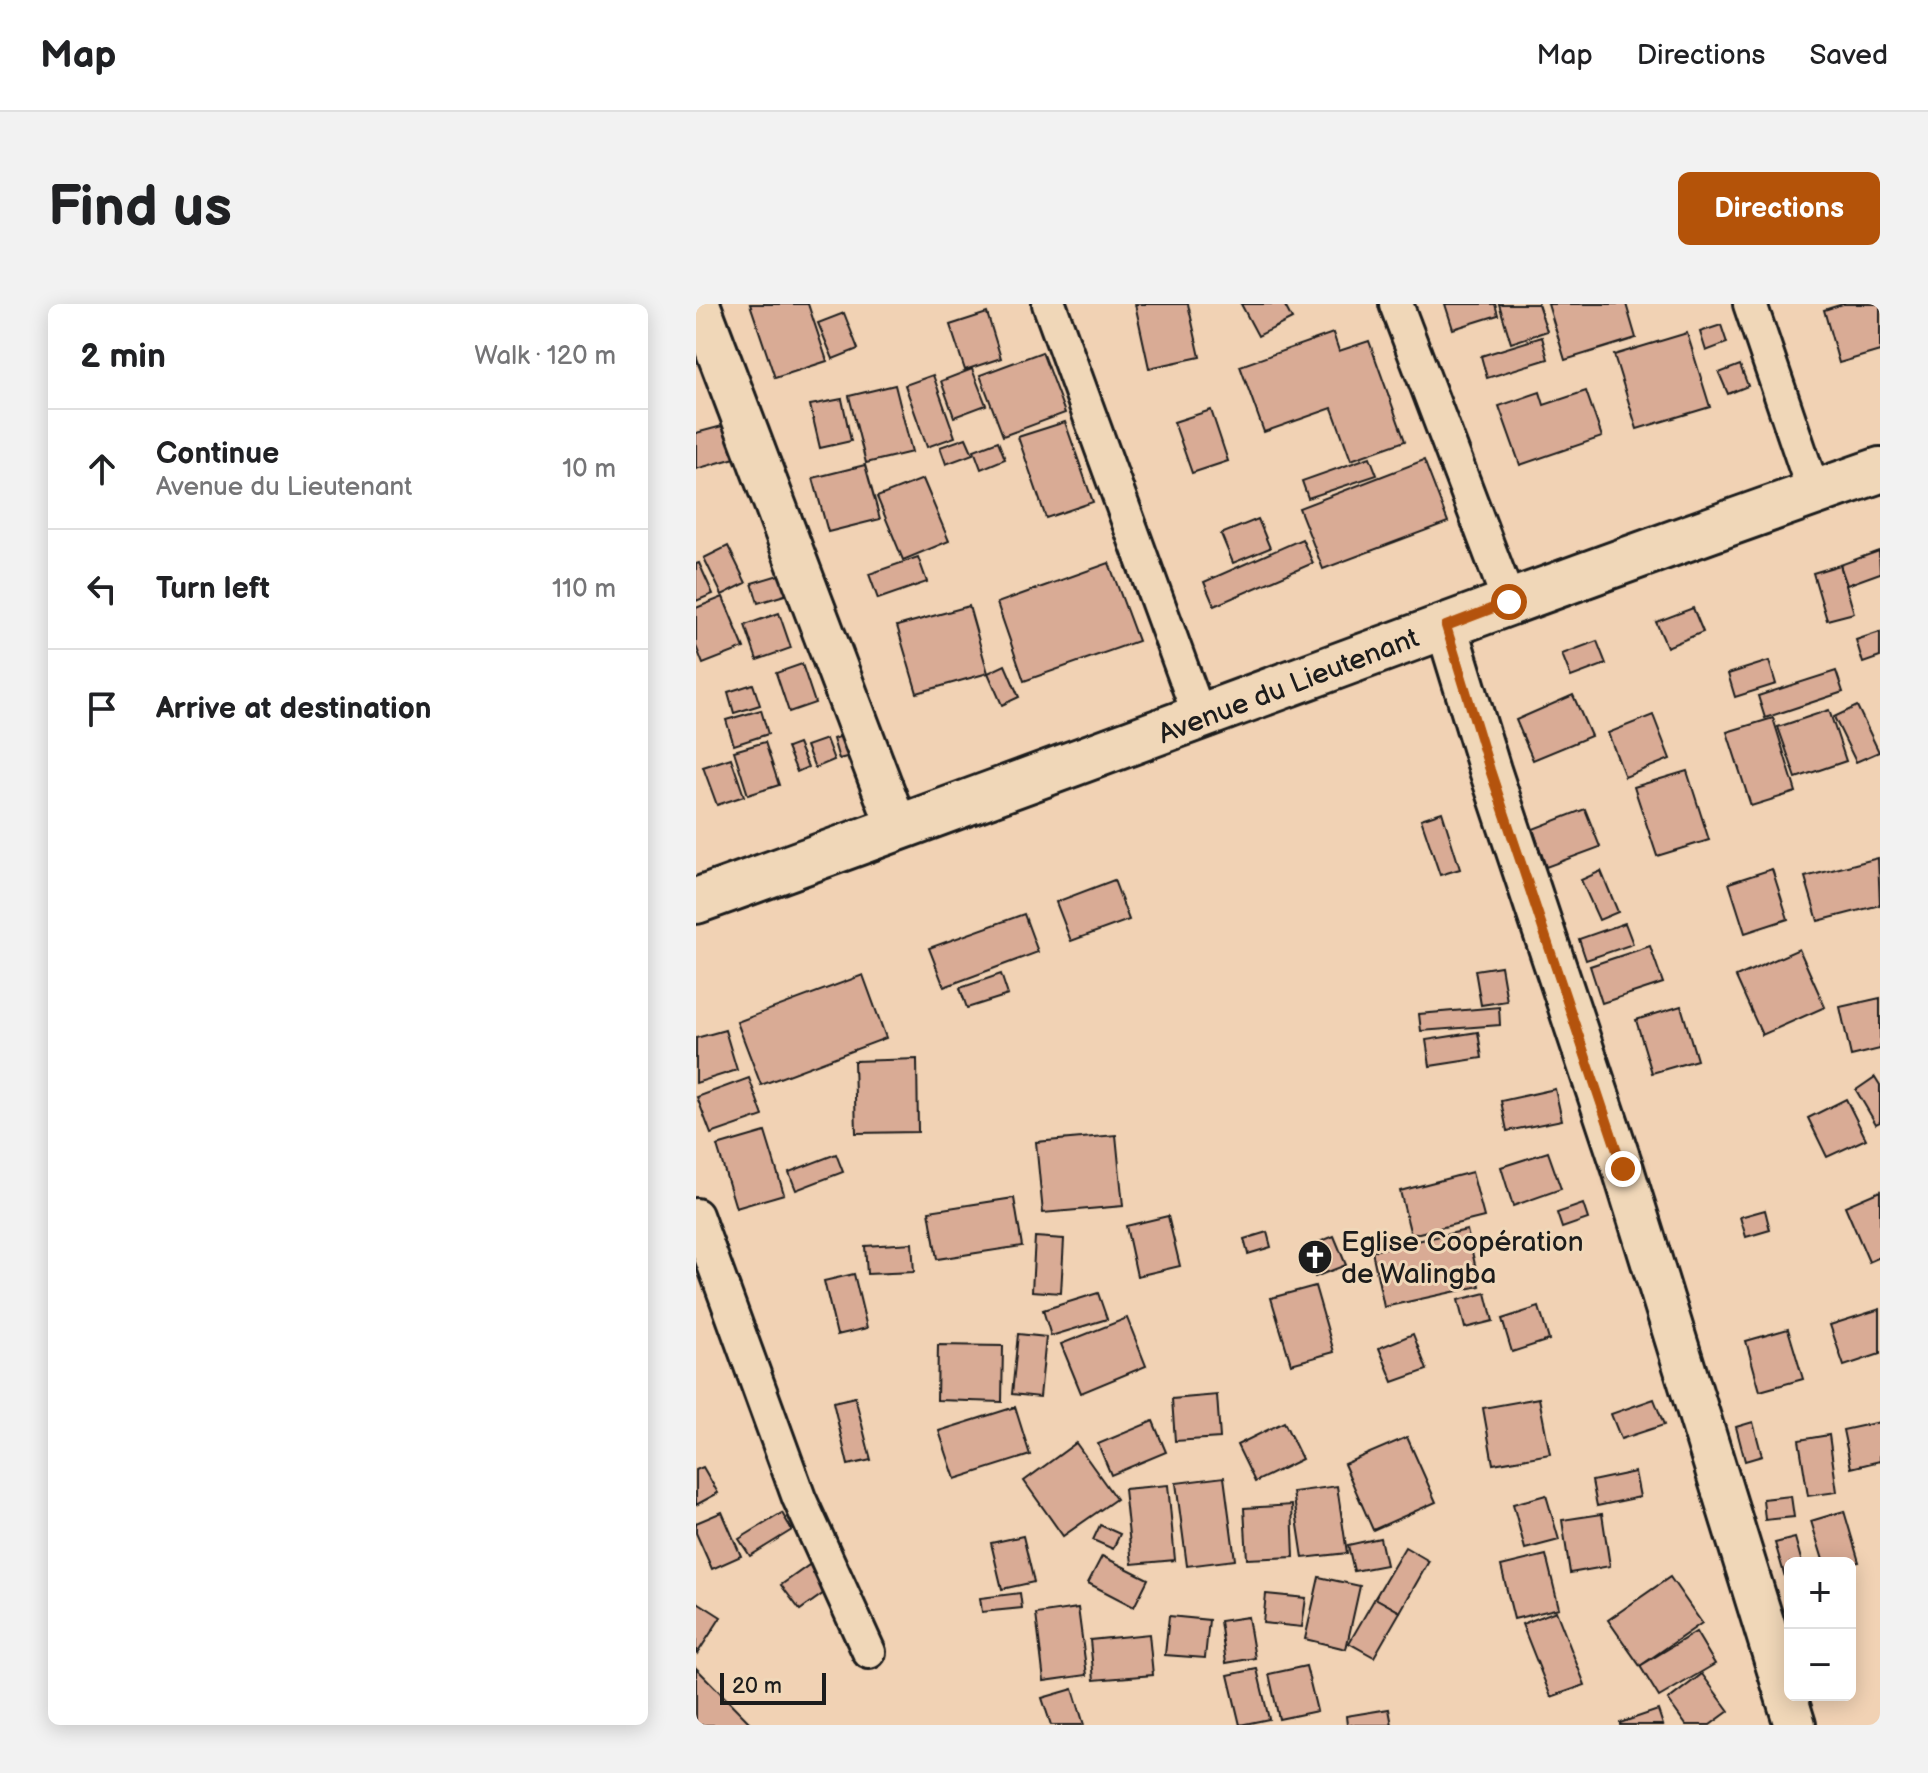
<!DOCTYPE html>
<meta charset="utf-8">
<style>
:root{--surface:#fff;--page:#f2f2f2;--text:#202124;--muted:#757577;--line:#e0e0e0;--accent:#b45309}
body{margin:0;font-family:"Balsamiq Sans",sans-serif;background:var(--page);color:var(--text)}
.controls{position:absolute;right:24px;bottom:24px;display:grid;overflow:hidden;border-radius:12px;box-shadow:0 4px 20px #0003}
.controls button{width:72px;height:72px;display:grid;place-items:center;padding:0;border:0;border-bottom:2px solid var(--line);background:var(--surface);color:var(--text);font:40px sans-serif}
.scale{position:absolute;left:24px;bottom:20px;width:106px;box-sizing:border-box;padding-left:8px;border:4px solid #1c1c1c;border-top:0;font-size:22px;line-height:28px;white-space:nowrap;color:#1c1c1c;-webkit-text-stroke:6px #f0d7b8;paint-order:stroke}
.stop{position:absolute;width:24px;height:24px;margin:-18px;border:6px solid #b45309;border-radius:50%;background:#fff}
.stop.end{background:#b45309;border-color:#fff;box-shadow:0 2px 8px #0008}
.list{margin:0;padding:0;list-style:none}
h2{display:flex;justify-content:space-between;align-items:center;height:104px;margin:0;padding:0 32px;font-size:34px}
h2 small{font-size:26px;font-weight:400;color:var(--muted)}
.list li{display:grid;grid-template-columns:52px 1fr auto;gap:24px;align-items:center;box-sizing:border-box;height:120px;padding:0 32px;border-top:2px solid var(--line)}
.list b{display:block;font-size:30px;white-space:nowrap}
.list p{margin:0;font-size:26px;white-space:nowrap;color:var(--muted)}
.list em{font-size:26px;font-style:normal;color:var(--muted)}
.icon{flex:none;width:44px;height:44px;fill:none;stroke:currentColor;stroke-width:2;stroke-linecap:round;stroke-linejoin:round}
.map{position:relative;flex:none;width:1184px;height:1421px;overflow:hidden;border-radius:12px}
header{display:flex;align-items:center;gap:48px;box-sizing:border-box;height:112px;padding:0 40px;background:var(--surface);border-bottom:2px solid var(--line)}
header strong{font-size:38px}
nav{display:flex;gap:44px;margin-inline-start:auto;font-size:28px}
.intro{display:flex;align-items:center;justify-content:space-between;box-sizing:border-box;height:192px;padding:0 48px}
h1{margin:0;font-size:56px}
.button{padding:20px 36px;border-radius:12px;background:var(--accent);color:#fff;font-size:28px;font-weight:700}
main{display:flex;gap:48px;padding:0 48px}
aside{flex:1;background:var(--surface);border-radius:12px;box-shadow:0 4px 20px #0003}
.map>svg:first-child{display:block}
.building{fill:#d9ab95;stroke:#1c1c1c;stroke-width:2}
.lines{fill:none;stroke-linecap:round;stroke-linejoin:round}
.minor-casing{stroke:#1c1c1c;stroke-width:38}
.tertiary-casing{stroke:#1c1c1c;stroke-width:46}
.primary-casing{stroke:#1c1c1c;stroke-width:50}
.minor{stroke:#f0d7b8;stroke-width:32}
.tertiary{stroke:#f0d7b8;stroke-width:40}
.primary{stroke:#f0d7b8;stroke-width:44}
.route{stroke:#b45309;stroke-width:10}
.labels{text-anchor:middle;stroke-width:6;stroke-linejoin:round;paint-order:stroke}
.street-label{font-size:28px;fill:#1c1c1c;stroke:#f0d7b8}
.poi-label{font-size:28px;fill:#1c1c1c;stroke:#f0d7b8;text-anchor:start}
</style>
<header>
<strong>Map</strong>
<nav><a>Map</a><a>Directions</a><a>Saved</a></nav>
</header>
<div class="intro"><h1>Find us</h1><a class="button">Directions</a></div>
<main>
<aside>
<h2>2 min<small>Walk · 120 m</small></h2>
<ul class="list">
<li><svg class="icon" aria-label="ahead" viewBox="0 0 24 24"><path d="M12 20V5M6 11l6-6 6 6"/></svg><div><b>Continue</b><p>Avenue du Lieutenant</p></div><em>10 m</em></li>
<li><svg class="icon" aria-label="left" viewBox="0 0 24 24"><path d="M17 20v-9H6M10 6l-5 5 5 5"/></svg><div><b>Turn left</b></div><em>110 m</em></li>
<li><svg class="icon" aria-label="arrive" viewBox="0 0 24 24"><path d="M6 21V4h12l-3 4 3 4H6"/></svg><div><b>Arrive at destination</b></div></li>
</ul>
</aside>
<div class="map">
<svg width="1184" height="1421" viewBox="0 0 1184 1421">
<rect width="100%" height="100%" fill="#f1d2b4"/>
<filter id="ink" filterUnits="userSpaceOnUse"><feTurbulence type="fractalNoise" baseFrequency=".0125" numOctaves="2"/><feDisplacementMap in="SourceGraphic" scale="16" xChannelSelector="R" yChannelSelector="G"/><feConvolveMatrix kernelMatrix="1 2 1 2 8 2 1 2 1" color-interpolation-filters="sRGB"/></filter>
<g filter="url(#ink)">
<g class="building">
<polygon points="54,0 112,0 131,57 79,74"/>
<polygon points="439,0 492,0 504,53 453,64"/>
<polygon points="545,0 588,0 596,15 562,32"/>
<polygon points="749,0 799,0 802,11 757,25"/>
<polygon points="803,0 842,0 851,27 815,39"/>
<polygon points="852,0 930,0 940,34 869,56"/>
<polygon points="1147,0 1184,0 1184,47 1143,59 1128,6"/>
<polygon points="148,9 162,45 137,55 122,19"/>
<polygon points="291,9 305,54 269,66 254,21"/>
<polygon points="1025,21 1031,39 1010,47 1004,28"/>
<polygon points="637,29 643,47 673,37 709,137 655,156 636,104 568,128 544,62"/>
<polygon points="991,29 1014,103 941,125 918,51"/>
<polygon points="846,33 852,55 791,74 785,52"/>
<polygon points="346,48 369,109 307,132 284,71"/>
<polygon points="1044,61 1052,82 1032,90 1023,69"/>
<polygon points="276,65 290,101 258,113 245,77"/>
<polygon points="237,71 259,133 231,143 209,81"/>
<polygon points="199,81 216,148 170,159 153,92"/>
<polygon points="890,87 906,133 824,161 803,102 844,88 848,101"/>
<polygon points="146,95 155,137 124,144 114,101"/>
<polygon points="515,106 532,157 496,169 478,118"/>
<polygon points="369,118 397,198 350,214 322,133"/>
<polygon points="30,121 39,154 0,165 0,129"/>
<polygon points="270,134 277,150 250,160 244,143"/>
<polygon points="302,137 309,155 285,165 278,146"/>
<polygon points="674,153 681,171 612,194 606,177"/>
<polygon points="728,156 752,218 627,265 603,204"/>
<polygon points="169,161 184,215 132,228 117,174"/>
<polygon points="227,175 253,237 207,256 181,193"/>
<polygon points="562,215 574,244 537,259 525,230"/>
<polygon points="606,235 617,259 518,302 508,278"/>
<polygon points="32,242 50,279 26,291 8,254"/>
<polygon points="1183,247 1184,269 1151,281 1144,261"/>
<polygon points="222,253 231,278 182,295 173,270"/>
<polygon points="3,259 17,290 0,297 0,260"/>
<polygon points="413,259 442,337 328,377 301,299"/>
<polygon points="1144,261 1158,309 1131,316 1117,269"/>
<polygon points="86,270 92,290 62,299 56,279"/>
<polygon points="27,293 48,344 7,360 0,342 0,304"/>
<polygon points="273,302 292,369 221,389 201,322"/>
<polygon points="997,304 1007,328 971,343 960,318"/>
<polygon points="83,309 95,344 61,356 49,321"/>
<polygon points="1184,328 1184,353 1167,359 1160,336"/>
<polygon points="901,337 910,360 875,373 866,350"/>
<polygon points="1073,357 1080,380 1039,393 1032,370"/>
<polygon points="106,360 119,399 93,408 80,369"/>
<polygon points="309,361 323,393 306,401 292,369"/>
<polygon points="1140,367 1147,388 1069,414 1062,392"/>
<polygon points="57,380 64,401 38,409 32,388"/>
<polygon points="877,391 895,432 837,456 820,416"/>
<polygon points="1161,402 1183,448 1160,458 1138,413"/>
<polygon points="65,406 72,430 38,441 30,416"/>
<polygon points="1133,406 1150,457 1100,474 1082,423"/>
<polygon points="957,411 974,455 929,473 912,429"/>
<polygon points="1077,414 1100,488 1055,502 1031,428"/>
<polygon points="152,430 158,451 143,455 137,435"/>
<polygon points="130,435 138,456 119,464 110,442"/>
<polygon points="69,438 83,481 52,491 38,447"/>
<polygon points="102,440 112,463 101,468 91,444"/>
<polygon points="35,454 48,492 21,501 7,463"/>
<polygon points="991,467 1013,536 961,552 938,483"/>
<polygon points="889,505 904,543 850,563 837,525"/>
<polygon points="746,508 764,565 744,571 725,515"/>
<polygon points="1182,554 1184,601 1122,617 1109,573"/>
<polygon points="1076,565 1092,615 1049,629 1033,579"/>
<polygon points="905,567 922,608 903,616 885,576"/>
<polygon points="418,576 433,616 375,637 360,598"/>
<polygon points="328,610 342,648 248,683 233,644"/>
<polygon points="929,619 937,640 890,656 883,635"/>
<polygon points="954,642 967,679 906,699 894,662"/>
<polygon points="1103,645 1129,703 1066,731 1040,673"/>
<polygon points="805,662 811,697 785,701 779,666"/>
<polygon points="305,670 312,691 271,704 264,684"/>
<polygon points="167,671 190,734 65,781 41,718"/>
<polygon points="1184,694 1184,745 1155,752 1144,703"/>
<polygon points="985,702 1001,756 956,769 940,716"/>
<polygon points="803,703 804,721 725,727 723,710"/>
<polygon points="29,726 41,766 0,779 0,734"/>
<polygon points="782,728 786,754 734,762 730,736"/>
<polygon points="221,755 222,828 160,829 158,757"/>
<polygon points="1179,773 1184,781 1184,818 1180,820 1160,786"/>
<polygon points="53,774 67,812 15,830 1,793"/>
<polygon points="859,785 866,816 811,827 805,797"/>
<polygon points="1150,795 1170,835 1131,853 1112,814"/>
<polygon points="69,828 88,890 40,904 21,842"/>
<polygon points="420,831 427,902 347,909 340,838"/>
<polygon points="852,848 865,885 817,902 805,863"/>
<polygon points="140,850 147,868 100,886 93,868"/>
<polygon points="776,868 788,913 715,931 704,887"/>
<polygon points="1184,887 1184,953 1173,958 1149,902"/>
<polygon points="318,894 326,942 241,955 233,907"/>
<polygon points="887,900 892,915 866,924 861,909"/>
<polygon points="1069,906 1074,926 1050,933 1044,913"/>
<polygon points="472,912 484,962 441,972 430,922"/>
<polygon points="771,926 784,982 688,1003 676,947"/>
<polygon points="571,928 575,943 552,950 548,935"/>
<polygon points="638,932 650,961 619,973 608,944"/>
<polygon points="339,933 368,935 365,989 336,987"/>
<polygon points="216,939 218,968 171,970 169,942"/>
<polygon points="158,970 171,1024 141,1031 128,977"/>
<polygon points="619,982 638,1048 595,1060 575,994"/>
<polygon points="402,989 411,1015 355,1032 347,1006"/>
<polygon points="790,989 797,1017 769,1024 762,996"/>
<polygon points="843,1003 853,1036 816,1048 806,1015"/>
<polygon points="1184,1005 1184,1050 1148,1062 1134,1021"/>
<polygon points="431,1014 450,1062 385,1089 365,1040"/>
<polygon points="1092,1025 1107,1075 1064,1087 1050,1037"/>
<polygon points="322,1030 350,1033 344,1093 316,1090"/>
<polygon points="717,1030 731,1066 697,1078 683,1044"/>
<polygon points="242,1041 307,1042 306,1098 241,1096"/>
<polygon points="521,1091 524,1134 479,1137 476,1095"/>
<polygon points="159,1093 175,1156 152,1161 137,1098"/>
<polygon points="843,1094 854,1150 797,1160 787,1104"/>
<polygon points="958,1095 968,1121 925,1135 915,1110"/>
<polygon points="319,1103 334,1151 259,1175 243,1127"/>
<polygon points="457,1117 470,1148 415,1171 402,1140"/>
<polygon points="588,1118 606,1155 559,1178 541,1141"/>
<polygon points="1057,1118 1066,1152 1049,1157 1040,1123"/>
<polygon points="1184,1118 1184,1157 1155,1164 1147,1126"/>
<polygon points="1133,1131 1141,1188 1112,1192 1103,1136"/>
<polygon points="711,1133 740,1198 677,1226 648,1160"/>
<polygon points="380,1139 420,1195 367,1232 328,1177"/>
<polygon points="7,1163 22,1189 0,1201 0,1166"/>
<polygon points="939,1168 944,1193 901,1202 896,1177"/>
<polygon points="528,1173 539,1256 491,1262 480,1179"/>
<polygon points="472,1181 479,1256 436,1260 428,1185"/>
<polygon points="641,1182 651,1249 607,1254 597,1188"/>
<polygon points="850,1191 863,1236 829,1245 817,1200"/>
<polygon points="1095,1192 1098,1213 1069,1216 1067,1195"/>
<polygon points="596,1201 598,1253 551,1255 548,1204"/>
<polygon points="1148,1207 1163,1258 1154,1260 1128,1259 1115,1217"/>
<polygon points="26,1208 45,1252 16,1265 0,1229 0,1219"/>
<polygon points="86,1209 96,1226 54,1252 43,1235"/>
<polygon points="906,1210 914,1262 874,1269 866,1216"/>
<polygon points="404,1221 424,1230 417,1245 397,1236"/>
<polygon points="327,1232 338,1278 306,1285 295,1239"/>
<polygon points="684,1234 690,1261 658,1267 652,1241"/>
<polygon points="1099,1234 1106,1259 1094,1259 1094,1280 1091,1280 1079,1239"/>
<polygon points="709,1243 733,1257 704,1308 679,1294"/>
<polygon points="850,1251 863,1304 818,1315 805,1262"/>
<polygon points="406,1252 452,1275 438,1303 392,1279"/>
<polygon points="116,1259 135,1284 104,1306 85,1281"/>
<polygon points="623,1273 664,1282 650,1345 609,1335"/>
<polygon points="974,1273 1006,1319 944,1362 912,1316"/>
<polygon points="324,1289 326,1304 286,1308 284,1294"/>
<polygon points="570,1290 610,1294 606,1323 567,1319"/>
<polygon points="679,1294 704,1308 678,1353 653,1339"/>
<polygon points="0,1297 25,1313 1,1350 0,1349"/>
<polygon points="382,1304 391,1371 348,1377 340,1310"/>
<polygon points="860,1307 889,1381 855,1393 826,1320"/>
<polygon points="473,1312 513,1316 509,1354 469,1351"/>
<polygon points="552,1313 559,1354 530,1359 524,1317"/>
<polygon points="1000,1328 1019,1360 963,1393 944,1362"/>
<polygon points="453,1330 457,1371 398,1376 394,1336"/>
<polygon points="610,1362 621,1407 583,1415 573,1370"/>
<polygon points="0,1364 56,1421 0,1421"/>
<polygon points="561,1365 573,1415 544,1421 532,1371"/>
<polygon points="1006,1370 1033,1407 1014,1421 990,1421 972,1396"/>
<polygon points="377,1385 388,1421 355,1421 346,1394"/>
<polygon points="693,1405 696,1421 651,1421 650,1412"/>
<polygon points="962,1406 967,1421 924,1421 924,1419"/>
</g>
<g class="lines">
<defs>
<g id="minor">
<polyline points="353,0 504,414"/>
<polyline points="700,0 813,298"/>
<polyline points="1054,0 1118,189"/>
<polyline points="0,911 103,1194 173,1348"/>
</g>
<g id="tertiary">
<polyline points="3,0 202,525"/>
<polyline points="750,322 794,466 927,865 1099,1421"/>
</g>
<path id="primary" d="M0 597C395 456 787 304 1184 166"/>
</defs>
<use href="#minor" class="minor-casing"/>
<use href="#tertiary" class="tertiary-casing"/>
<use href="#primary" class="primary-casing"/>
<use href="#minor" class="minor"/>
<use href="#tertiary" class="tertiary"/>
<use href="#primary" class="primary"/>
</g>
</g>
<g class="lines" filter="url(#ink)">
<polyline class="route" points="813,298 750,322 794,466 927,865"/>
</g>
<defs>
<symbol id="church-disc" viewBox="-11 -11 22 22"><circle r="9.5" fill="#1c1c1c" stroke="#f0d7b8"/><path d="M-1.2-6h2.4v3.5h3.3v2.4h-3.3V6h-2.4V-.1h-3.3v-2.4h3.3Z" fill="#fff"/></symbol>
</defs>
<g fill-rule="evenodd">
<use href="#church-disc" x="599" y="933" width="40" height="40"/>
</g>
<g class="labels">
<g class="street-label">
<text transform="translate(592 381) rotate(-21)" y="10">Avenue du Lieutenant</text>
</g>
<g class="poi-label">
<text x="645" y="947">Eglise Coopération<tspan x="645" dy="32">de Walingba</tspan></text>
</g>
</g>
</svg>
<div class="controls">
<button>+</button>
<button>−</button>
</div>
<div class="scale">20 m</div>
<div class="stop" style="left:813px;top:298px"></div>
<div class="stop end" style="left:927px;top:865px"></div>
</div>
</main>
